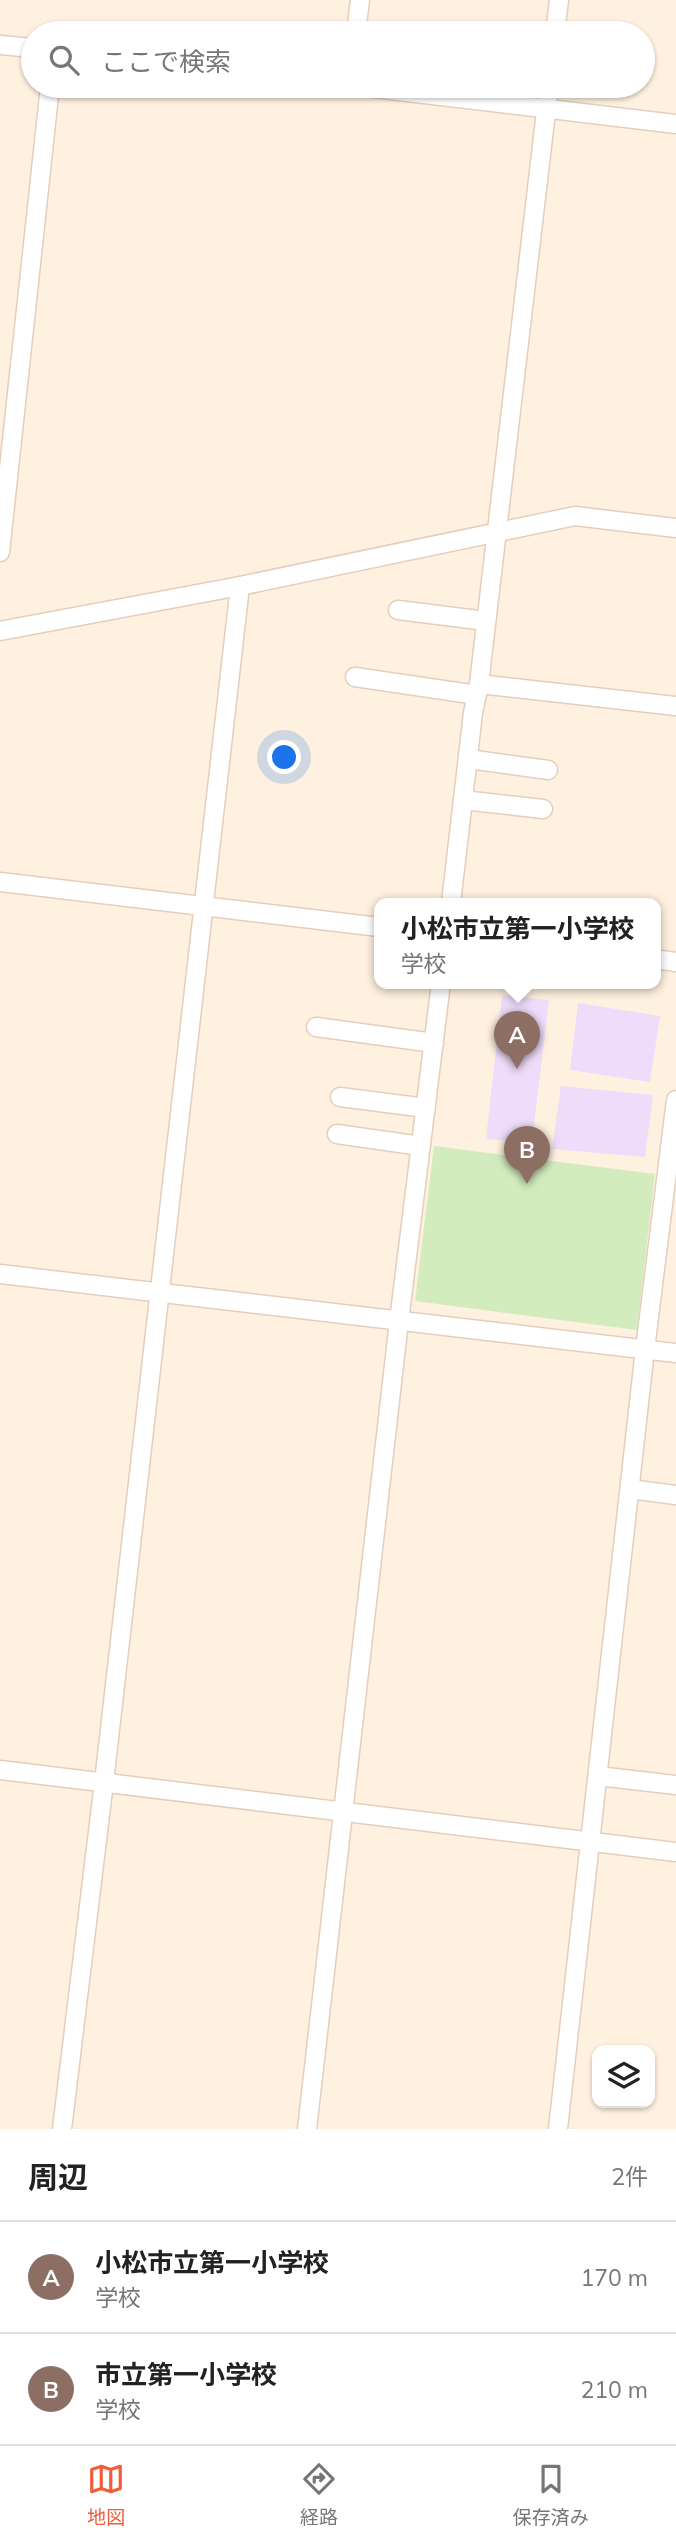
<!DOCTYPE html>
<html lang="ja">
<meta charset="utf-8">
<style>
:root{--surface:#fff;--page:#f6f6f6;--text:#222;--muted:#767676;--line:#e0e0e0;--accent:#f35b39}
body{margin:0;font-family:Mulish,"Noto Sans JP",sans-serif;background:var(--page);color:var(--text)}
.controls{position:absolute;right:21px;bottom:21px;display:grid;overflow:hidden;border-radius:14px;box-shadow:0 2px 5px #0004}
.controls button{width:63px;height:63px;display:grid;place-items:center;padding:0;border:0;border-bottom:2px solid var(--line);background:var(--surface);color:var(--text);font:35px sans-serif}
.you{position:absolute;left:285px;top:758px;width:24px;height:24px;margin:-18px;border:5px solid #fff;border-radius:50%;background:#1a73e8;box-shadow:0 0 0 10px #1a73e833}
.badge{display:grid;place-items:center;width:46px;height:46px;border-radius:50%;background:var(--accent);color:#fff;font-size:23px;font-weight:700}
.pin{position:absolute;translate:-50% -58px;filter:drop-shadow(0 2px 4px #0008)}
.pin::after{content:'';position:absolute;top:37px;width:24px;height:21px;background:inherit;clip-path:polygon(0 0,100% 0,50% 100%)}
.popup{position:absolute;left:374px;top:898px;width:287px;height:91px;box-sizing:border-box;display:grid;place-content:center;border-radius:14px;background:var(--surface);filter:drop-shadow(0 2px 5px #0005);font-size:23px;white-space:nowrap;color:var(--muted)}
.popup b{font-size:26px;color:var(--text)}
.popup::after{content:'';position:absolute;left:50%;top:100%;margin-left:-14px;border:14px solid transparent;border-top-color:var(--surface)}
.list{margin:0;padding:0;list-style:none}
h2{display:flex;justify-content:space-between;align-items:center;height:91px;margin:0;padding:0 28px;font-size:30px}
h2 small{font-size:23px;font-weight:400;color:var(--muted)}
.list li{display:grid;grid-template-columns:46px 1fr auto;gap:21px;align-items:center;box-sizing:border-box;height:112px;padding:0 28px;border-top:2px solid var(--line)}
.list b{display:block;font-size:26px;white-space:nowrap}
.list p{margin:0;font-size:23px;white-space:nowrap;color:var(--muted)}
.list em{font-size:23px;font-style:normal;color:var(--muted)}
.icon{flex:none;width:38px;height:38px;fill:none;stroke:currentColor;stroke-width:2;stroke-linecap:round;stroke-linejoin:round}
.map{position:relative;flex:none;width:676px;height:2129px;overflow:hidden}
.search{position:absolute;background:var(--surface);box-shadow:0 2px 5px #0004;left:21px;right:21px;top:21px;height:77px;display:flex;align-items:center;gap:18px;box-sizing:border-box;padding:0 24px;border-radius:38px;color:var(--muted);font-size:26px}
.sheet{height:315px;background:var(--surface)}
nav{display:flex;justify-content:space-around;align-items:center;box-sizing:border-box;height:98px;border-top:2px solid var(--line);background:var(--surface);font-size:19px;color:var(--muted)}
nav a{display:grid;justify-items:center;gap:4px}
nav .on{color:var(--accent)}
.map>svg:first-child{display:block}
.education{fill:#eedcfa}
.green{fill:#d2ecbd}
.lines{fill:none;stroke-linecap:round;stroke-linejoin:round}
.minor-casing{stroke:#e5cebd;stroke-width:21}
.minor{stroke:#fff;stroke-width:18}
</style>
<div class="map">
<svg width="676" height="2129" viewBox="0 0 676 2129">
<rect width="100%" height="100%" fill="#fef1df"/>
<g class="education">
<polygon points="502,995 549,1000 532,1143 486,1139"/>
<polygon points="578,1003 660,1016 650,1082 570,1070"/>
<polygon points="561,1086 653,1095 645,1157 552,1149"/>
</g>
<polygon class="green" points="434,1146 655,1174 637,1330 415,1301"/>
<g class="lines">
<defs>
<g id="minor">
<polyline points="356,33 360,0"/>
<polyline points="555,33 559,0"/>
<polyline points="0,45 33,48"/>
<polyline points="356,86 676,124"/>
<polyline points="0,552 50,86"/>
<polyline points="398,610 486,621"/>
<polyline points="0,631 240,586 575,516 676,528"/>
<polyline points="355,677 477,695"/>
<polyline points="479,684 676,706"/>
<polyline points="468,759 548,770"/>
<polyline points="463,800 543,809"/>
<polyline points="0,882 379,927"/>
<polyline points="451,903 473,713 479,684 549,86"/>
<polyline points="655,959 676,962"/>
<polyline points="316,1027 434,1043"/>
<polyline points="340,1097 426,1108"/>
<polyline points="337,1134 421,1146"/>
<polyline points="0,1274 676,1353"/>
<polyline points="630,1489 676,1495"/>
<polyline points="0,1770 676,1852"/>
<polyline points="598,1776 676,1785"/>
<polyline points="62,2129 104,1782 240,586"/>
<polyline points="307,2129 399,1321 441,983"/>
<polyline points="558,2129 645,1349 676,1100"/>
</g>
</defs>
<use href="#minor" class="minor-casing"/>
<use href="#minor" class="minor"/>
</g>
</svg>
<div class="controls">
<button><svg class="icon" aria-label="layers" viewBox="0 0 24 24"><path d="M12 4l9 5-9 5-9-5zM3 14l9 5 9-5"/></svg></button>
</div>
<div class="you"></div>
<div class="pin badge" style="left:517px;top:1069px;background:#8d6e63">A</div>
<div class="popup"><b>小松市立第一小学校</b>学校</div>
<div class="pin badge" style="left:527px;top:1184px;background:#8d6e63">B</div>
<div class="search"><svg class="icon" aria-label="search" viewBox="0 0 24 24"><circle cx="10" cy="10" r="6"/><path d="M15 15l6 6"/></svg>ここで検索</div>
</div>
<section class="sheet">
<h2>周辺<small>2件</small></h2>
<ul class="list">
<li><span class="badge" style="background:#8d6e63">A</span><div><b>小松市立第一小学校</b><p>学校</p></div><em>170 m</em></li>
<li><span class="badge" style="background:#8d6e63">B</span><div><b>市立第一小学校</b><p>学校</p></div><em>210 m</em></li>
</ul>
</section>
<nav>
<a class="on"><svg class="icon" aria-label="map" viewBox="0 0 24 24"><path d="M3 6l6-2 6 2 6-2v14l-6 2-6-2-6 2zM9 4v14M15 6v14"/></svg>地図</a>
<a><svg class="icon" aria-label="directions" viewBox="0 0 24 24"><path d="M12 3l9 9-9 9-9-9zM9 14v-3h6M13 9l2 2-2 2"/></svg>経路</a>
<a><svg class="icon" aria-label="saved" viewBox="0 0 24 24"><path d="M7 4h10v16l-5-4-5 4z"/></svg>保存済み</a>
</nav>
